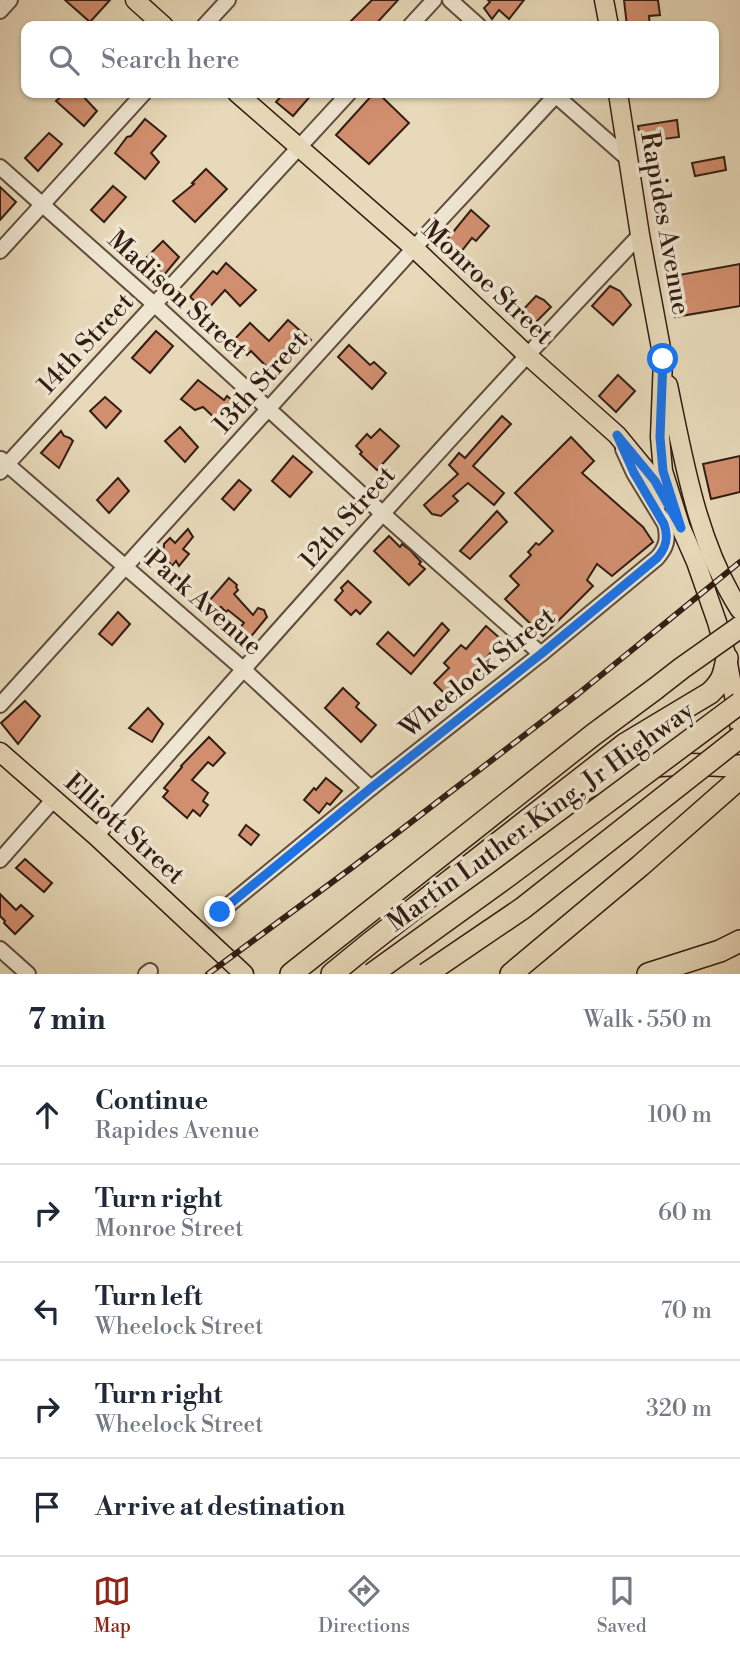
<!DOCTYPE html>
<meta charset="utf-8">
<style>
:root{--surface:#fff;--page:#f6f6f7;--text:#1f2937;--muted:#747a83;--line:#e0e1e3;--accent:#8f2418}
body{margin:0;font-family:"Libre Bodoni",serif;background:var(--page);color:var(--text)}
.stop{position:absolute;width:21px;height:21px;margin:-16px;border:5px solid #1a73e8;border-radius:50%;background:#fff}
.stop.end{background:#1a73e8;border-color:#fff;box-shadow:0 2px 7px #0008}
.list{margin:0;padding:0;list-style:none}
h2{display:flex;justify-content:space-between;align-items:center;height:91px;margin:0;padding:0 28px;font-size:30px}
h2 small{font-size:23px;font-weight:400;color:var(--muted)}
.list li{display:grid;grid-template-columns:46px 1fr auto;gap:21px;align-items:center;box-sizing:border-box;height:98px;padding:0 28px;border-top:2px solid var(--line)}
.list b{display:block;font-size:26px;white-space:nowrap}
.list p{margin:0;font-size:23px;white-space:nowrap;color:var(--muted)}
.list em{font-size:23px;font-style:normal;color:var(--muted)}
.icon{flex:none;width:38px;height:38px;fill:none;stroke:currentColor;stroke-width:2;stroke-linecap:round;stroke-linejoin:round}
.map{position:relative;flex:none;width:740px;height:974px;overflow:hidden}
.search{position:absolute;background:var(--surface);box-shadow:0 2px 5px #0004;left:21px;right:21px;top:21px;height:77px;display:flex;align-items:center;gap:18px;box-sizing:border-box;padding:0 24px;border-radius:14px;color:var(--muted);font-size:26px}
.sheet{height:581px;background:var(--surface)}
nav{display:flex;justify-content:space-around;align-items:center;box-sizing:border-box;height:98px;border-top:2px solid var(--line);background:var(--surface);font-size:19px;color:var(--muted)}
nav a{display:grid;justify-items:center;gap:4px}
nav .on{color:var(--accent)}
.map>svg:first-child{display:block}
.building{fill:#d28f6f;stroke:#321d13;stroke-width:2}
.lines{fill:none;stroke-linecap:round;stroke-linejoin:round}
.minor-casing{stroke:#5f4c3c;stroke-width:18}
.major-casing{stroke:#321d13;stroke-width:21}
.highway-casing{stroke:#321d13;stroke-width:24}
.minor{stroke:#efe6d2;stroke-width:14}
.major{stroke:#e7d9b9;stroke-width:18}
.highway{stroke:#e7d9b9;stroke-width:21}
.rail-casing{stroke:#321d13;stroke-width:6}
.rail{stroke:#efe6d2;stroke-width:3.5;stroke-dasharray:10;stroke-linecap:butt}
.highway-bridge-casing{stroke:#321d13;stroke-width:24;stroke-linecap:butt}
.highway-bridge{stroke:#e7d9b9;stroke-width:21}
.route{stroke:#1a73e8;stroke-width:9}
.labels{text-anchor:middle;stroke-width:7;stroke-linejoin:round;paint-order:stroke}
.street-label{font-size:26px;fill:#321d13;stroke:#efe6d2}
</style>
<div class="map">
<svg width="740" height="974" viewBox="0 0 740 974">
<rect width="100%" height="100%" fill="#e7d9b9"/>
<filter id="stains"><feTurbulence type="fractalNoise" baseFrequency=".00286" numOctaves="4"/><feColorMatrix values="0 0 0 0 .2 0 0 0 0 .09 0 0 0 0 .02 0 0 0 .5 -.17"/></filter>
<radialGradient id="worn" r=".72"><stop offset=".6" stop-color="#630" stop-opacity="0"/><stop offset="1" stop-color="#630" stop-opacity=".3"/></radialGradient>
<g class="building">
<polygon points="65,0 110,0 90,22"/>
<polygon points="372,0 398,0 374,26 346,26"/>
<polygon points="488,0 524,0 509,19 499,10 492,19 484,8 490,2"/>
<polygon points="624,0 658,0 660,15 649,16 650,26 627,26"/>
<polygon points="65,93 80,93 97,111 84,126 56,101"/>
<polygon points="284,93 313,93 293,116 276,102"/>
<polygon points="374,93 378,93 409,123 369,164 336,135"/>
<polygon points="145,119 166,136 151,153 159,162 145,179 115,153 127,137 131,136"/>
<polygon points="677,120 679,137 641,142 638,126"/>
<polygon points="49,133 62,144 38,171 25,158"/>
<polygon points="724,157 726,170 695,176 692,163"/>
<polygon points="206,169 227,189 195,222 173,201 194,184 192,183"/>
<polygon points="113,186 126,197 104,222 91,210"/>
<polygon points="0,187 16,202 0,220"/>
<polygon points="471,210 489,226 476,241 472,238 457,257 454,254 450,256 440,248"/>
<polygon points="163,241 179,257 164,275 146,258"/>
<polygon points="226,263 256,290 240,306 225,290 206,311 190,297 213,271 217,274"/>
<polygon points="740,264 740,306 675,317 668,277"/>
<polygon points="610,286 620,291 631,305 613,325 592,306"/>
<polygon points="536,296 544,300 551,307 533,325 531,323 529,325 518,317 521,314 520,313"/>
<polygon points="288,320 311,340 300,352 298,351 275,375 251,351 247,355 233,341 250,323 269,341"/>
<polygon points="156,331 173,346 150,373 132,358"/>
<polygon points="349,345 370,365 374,362 386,373 372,389 338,357"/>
<polygon points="618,375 635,391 616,412 599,396"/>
<polygon points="198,380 224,400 227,396 243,409 227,425 223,426 203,407 195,410 181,399"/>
<polygon points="105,397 121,411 106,428 90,411"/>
<polygon points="502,416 511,424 473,466 504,493 494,505 468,483 453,496 458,501 441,516 432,514 424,505 458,474 449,465 459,453 465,458"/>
<polygon points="180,427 198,447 185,462 165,441"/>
<polygon points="380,429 399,446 377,470 360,454 362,452 356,446 367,434 371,438"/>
<polygon points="61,431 64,436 70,438 73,441 59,468 41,453"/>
<polygon points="571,437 594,461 582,473 643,527 653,542 612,576 597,564 587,580 593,586 543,636 505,599 519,585 510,576 531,555 528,552 536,543 539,545 553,531 515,493"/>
<polygon points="293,456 312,472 290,497 272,481"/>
<polygon points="740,456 740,492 711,499 703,464"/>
<polygon points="118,478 129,491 109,513 97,500"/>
<polygon points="239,480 251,490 234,510 222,499"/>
<polygon points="497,511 507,522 470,559 460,551"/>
<polygon points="188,529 193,537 183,549 189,554 179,566 176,561 172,566 163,555 164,544 170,538 175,543"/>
<polygon points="389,536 400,547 402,544 410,550 421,562 419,564 425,569 409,585 374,551"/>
<polygon points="229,578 237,585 236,587 238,590 234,594 253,615 258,608 264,610 267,617 249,639 239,629 244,623 228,610 226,612 221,607 218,608 209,601"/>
<polygon points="348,581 371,602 360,614 356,610 351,615 335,600 343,591 341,588"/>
<polygon points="118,612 130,624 112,645 99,634"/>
<polygon points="442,623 449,630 411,674 377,644 388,632 414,656"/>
<polygon points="486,626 502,640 478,667 481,669 450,699 434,683 449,668 444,663 461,645 466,649"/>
<polygon points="343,688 359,703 356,707 376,725 361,742 325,708"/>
<polygon points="25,701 40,716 18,744 1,723"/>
<polygon points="148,708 163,724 152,742 129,728"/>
<polygon points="209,737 225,753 213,766 208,762 192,780 208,793 203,801 208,805 200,816 193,810 187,818 163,797 168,791 164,788 182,767 181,766"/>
<polygon points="326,778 342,791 330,805 327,803 319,813 304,800 314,788 316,790"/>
<polygon points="246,825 259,835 251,845 239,835"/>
<polygon points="25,859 52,883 44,892 16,868"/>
<polygon points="0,894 16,910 21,905 33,916 15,934 4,923 5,921 0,916"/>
</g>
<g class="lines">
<defs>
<g id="minor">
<polyline points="450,0 479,26"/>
<polyline points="0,11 10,0"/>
<polyline points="204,26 228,0"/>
<polyline points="410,26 434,0"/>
<polyline points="553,93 628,159"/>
<polyline points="0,167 154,304 383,514 541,654"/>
<polyline points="0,251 144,93"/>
<polyline points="1,459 243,669 371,788"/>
<polyline points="0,472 349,93"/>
<polyline points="0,705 414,248 558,93"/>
<path d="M96 836C275 633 454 431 640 235"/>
<polyline points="0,860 54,799"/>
<path d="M220 912 371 788 541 654 657 558C666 548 669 539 665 524L634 473 623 449"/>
<polyline points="0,949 28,974"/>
<polyline points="146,974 150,971"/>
</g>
<g id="major">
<polyline points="135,0 164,26"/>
<polyline points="604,0 609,26"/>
<polyline points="237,93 414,248 526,354 617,435 655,481 665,499"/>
<polyline points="618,93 640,235 663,359 660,437 663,471 681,528 696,562 717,622 727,658 740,729"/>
<path d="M668 385C684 461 697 543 740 610"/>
<polyline points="0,752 96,836 244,974"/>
</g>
<g id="highway">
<path d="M578 793C590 786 604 778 618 773 655 761 701 765 740 766"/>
<polyline points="291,974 593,735 655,689"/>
<path d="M332 974 370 943 625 744 710 693C723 681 724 674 727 658"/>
<polyline points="511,974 640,866 740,778"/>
<polyline points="648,974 720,951 740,941"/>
</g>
</defs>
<use href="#minor" class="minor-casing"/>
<use href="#major" class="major-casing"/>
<use href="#highway" class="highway-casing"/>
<use href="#minor" class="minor"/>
<use href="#major" class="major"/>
<use href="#highway" class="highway"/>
<defs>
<polyline id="rail" points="208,974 354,866 578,694 740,562"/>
</defs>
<use href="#rail" class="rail-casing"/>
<use href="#rail" class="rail"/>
<defs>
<g id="highway-bridge">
<polyline points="655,689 682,668 740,627"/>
<polyline points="372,974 501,881 740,703"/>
<polyline points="426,974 523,908 740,737"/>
</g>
</defs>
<use href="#highway-bridge" class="highway-bridge-casing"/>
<use href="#highway-bridge" class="highway-bridge"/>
</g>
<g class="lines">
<path class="route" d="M220 912 371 788 541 654 657 558C666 548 669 538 664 524L634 473 617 435 655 481 681 528 663 471 660 437 663 359"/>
</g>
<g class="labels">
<g class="street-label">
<text transform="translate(666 223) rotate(80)" y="9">Rapides Avenue</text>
<text transform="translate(488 282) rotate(43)" y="9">Monroe Street</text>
<text transform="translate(178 294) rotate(42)" y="9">Madison Street</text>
<text transform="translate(85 343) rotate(-47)" y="9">14th Street</text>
<text transform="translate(260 382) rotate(-48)" y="9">13th Street</text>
<text transform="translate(347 517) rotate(-48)" y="9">12th Street</text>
<text transform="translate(204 602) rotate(41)" y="9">Park Avenue</text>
<text transform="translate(477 672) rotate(-39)" y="9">Wheelock Street</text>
<text transform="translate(540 816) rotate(-36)" y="9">Martin Luther King, Jr Highway</text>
<text transform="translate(125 828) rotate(42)" y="9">Elliott Street</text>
</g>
</g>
<rect width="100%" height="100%" filter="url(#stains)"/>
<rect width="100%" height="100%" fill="url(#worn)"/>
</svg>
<div class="stop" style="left:663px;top:359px"></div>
<div class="stop end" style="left:220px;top:912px"></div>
<div class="search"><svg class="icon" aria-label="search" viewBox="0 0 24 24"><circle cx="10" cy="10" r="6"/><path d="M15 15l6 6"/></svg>Search here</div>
</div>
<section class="sheet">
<h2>7 min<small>Walk · 550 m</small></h2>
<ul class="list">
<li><svg class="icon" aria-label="ahead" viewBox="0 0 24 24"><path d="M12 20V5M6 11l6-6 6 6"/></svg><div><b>Continue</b><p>Rapides Avenue</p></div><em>100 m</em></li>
<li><svg class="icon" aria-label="right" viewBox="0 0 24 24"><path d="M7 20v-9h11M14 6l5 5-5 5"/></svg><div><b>Turn right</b><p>Monroe Street</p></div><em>60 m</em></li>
<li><svg class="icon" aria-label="left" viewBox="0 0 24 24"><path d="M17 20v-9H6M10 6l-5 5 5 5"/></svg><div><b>Turn left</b><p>Wheelock Street</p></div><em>70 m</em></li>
<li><svg class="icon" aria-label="right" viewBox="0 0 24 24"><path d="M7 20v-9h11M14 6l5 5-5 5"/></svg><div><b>Turn right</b><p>Wheelock Street</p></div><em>320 m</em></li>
<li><svg class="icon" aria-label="arrive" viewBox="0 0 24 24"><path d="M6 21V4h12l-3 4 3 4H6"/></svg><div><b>Arrive at destination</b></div></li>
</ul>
</section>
<nav>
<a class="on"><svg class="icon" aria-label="map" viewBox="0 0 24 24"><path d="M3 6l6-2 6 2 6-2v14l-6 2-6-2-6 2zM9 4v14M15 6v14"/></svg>Map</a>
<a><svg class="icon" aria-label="directions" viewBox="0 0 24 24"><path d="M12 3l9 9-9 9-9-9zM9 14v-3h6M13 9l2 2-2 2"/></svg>Directions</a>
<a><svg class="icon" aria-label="saved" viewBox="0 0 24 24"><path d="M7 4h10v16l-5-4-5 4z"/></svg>Saved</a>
</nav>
